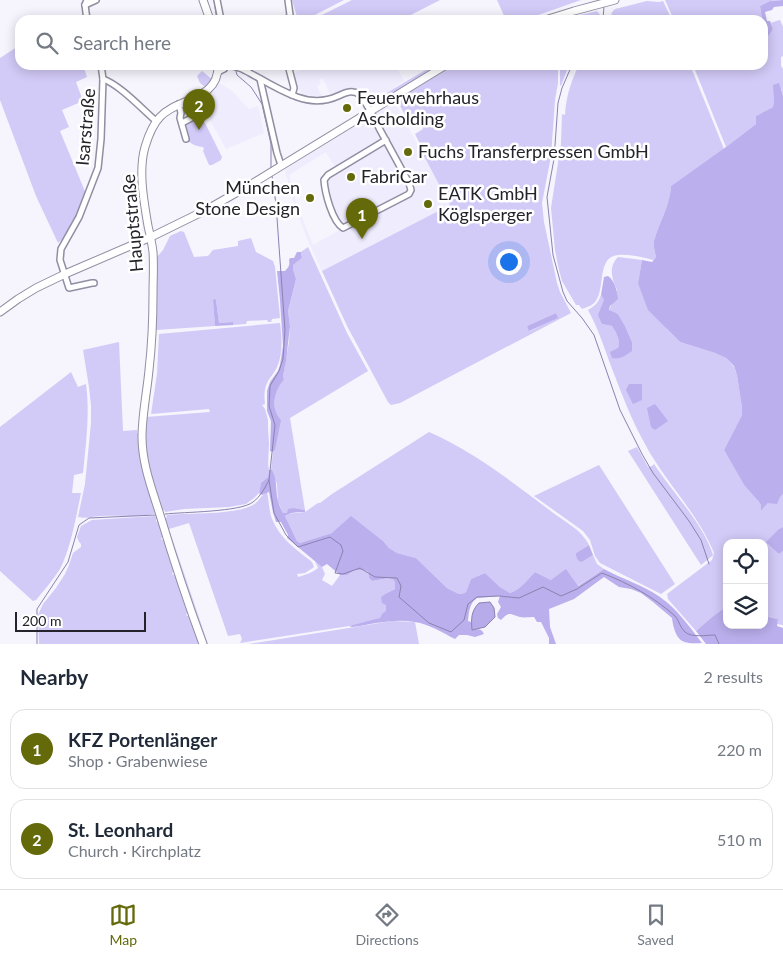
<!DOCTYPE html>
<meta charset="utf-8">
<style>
:root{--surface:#fff;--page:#f2f2f3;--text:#1f2937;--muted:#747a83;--line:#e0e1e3;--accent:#64690a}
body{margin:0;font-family:Lato,sans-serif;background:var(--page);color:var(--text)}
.controls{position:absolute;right:15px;bottom:15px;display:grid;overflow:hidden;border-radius:10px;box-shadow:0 2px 12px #0003}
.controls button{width:45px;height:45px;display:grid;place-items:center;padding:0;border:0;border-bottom:1px solid var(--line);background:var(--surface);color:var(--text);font:25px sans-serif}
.scale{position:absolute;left:15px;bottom:12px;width:131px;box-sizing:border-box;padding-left:5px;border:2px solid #24222a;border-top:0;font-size:14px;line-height:18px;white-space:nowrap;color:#24222a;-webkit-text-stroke:4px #fff;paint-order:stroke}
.you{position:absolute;left:508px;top:261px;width:18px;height:18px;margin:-12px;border:4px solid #fff;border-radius:50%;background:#1a73e8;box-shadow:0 0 0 8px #1a73e833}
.badge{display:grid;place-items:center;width:32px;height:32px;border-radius:50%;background:var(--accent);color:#fff;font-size:16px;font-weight:700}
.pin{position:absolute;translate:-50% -41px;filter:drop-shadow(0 1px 2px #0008)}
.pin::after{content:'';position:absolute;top:26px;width:18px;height:15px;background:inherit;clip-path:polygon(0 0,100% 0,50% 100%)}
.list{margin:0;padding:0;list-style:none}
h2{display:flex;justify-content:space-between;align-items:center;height:65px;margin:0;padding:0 20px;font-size:21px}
h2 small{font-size:16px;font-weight:400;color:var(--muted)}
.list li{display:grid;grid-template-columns:32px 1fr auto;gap:15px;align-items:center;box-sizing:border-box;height:80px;margin:0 10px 10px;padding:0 10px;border:1px solid var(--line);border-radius:15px}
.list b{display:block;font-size:19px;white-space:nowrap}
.list p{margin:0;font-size:16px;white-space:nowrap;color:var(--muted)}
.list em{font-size:16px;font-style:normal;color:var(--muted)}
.icon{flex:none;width:28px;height:28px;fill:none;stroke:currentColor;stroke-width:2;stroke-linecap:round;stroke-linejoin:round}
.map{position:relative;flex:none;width:783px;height:644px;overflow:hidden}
.search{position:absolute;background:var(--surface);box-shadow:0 2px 12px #0003;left:15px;right:15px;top:15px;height:55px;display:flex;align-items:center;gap:12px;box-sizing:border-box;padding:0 18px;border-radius:15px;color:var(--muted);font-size:19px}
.sheet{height:245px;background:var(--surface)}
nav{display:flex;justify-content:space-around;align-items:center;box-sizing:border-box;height:70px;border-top:1px solid var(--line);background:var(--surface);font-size:14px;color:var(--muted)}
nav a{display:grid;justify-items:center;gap:2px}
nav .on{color:var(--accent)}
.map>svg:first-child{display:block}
.built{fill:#efecfe;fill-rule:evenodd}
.green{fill:#d2caf7;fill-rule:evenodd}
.forest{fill:#bbafed}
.water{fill:#b7abea;stroke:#8b82b0}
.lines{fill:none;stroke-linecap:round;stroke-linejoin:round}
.stream{stroke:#8b82b0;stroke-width:1}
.minor-casing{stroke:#918ea2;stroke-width:8}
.secondary-casing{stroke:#918ea2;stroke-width:9}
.minor{stroke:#fff;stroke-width:5}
.secondary{stroke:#fff;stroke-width:7}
.poi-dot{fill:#64690a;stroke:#fff;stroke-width:2}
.labels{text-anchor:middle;stroke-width:5;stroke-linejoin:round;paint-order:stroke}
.poi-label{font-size:18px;fill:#24222a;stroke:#fff;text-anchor:start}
.street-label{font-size:18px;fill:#24222a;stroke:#fff}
</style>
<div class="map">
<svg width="783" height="644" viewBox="0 0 783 644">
<rect width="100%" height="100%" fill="#f6f4fd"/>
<g class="built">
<polygon points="311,65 396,65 404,81 378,98 370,99 362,92 354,88 345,90 331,96 323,78 319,80 321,84 317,86 322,97 307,95 303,94 298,89 293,74"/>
<polygon points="218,82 231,90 249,109 258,106 264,133 226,149 199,100 211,91"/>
<path d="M394 101 450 205 322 271 306 236 294 203 284 167ZM326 152 335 167 320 177 330 212 338 231 313 245 296 203 289 175Z"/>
</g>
<g class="green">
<polygon points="292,0 344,0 305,20 298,20"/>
<polygon points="352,0 440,0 401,20 312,20"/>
<polygon points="497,0 581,0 524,20 506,20"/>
<polygon points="665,0 780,0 770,1 760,6 762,20 674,20"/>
<polygon points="647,1 659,2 663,1 672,20 610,20 612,12 615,9"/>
<polygon points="597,11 602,17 601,20 579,20 576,16"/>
<polygon points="780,20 783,27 783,56 781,57 781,66 783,69 783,96 781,88 774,98 773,107 756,116 756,124 726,147 693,65 763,65 763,25 764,30 767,36 773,29 771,23 776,21"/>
<path d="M20 45V65H83L87 77 76 82 83 101 62 110 69 127 60 131 86 194C79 211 72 232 58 243L36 196 0 100V58Z"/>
<polygon points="434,65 442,65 380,102 378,98"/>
<path d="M452 65H558V83L555 100 551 156 542 203 544 222 557 283 560 292 571 313 400 403 391 405 388 402 347 326 322 271 450 205 418 145 420 144 415 134 423 129 416 115 407 119 397 100 426 80ZM556 313 557 318 530 331 527 326Z"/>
<polygon points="560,65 569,65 561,86 560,85"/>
<path d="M579 65H690L724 149 671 186C670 206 659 222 654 241 653 246 655 252 656 257L653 260C642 257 629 254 618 255 596 257 606 289 595 302 592 306 586 307 582 309L579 305H576L562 281 559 270 555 250 551 208 561 144 562 114 565 115C566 97 571 81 579 65Z"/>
<polygon points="202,71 213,80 207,87 205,87 200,83 197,76"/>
<path d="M197 117 205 123 222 157 221 160 212 165H209L203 151 204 149 203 147C186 145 187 138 183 124Z"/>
<polygon points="181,231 184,232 194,257 208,256 213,250 238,246 238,241 251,238 256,252 273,261 275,267 280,318 272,319 271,322 268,322 267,320 247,321 246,324 233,325 233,322 219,323 216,300 213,301 215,326 156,330 155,328 157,257 163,250 170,236"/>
<path d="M308 247 347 333 368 371 290 418 305 510 294 508 287 513H283L278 501 277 484 271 470 273 452 275 450C276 440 278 428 277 417 277 415 275 412 275 410 273 398 276 388 284 380L283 376 289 342 290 326 288 311 296 279 293 269V265L302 258 301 252Z"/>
<path d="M618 257 642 260 638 283 667 329 680 342 715 353 726 358 734 367 737 375 742 408V415L724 450 744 485 759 502 761 505V511L768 503 780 497 783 494V527L779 529 778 554 783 551V625L777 624 778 619 764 616V543H727V606L712 617 696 631 668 599 667 594 712 560 714 553C698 513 665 482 645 444 631 419 621 392 611 366 604 347 598 328 588 310 595 306 598 303 601 295L604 300 602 324 612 326C616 332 621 341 618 348L632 342 625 326 618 314 609 311 617 290C612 279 608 267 618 257Z"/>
<path d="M280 323C282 338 283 354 277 367 275 372 271 376 268 381 264 388 264 396 265 404L262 405 265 409 268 420V429L269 444 268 464 269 470 268 477 261 483 259 493 254 498 246 504 229 507 184 509 165 512 164 510H162C153 481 140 448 146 417L210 412 209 409 151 414 157 374 159 334Z"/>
<path d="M119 342 123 431 137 430V433H140L157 513C140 518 120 515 102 516 94 516 87 519 78 517L85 484 91 423V405L89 387 83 350Z"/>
<path d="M71 372 78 387 86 384C90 414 86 443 83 473L74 475 72 493H81C76 517 71 547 60 569 53 580 44 590 36 600L33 601 0 571V427Z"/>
<path d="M429 432C475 452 513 483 552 512 565 522 582 530 589 545L576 553 582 562 593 555 597 564 604 569 577 586 571 576 551 580 535 572C528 579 520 590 510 593L500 587 485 573 471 579 466 592 462 594H459L447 588 416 558 397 553 389 548 384 542 332 533 300 543 297 541 285 516 288 514 295 513 305 512 318 503H320L332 494Z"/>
<path d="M637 447 648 467 652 466 654 464C672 492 703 523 713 555L711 557 701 565 628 451Z"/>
<polygon points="599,465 675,584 661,594 600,563 595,556 590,540 583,531 534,496"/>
<path d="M267 492C269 501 269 511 272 519 280 539 297 550 312 562L314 567 305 573 297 574 298 577C305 575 312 573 318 568L315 561 322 567 325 574 322 580 332 586 340 575H347L355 570 368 571 369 578 372 581 389 578 394 580 395 585V589L387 593 386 612 380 618 376 620 349 626 240 643 242 639 240 634 228 636 189 523 169 529 208 644H206L192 607 164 519 167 517 166 515C187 513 236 515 253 505 259 502 261 495 267 492Z"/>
<polygon points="155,516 158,516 156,521 157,522 159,519 165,536 161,538 162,540 165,539 175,571 172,573 173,575 176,574 189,613 186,614 187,616 190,616 201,644 39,644 38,615 43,604 56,588 65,574 69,565 73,553 81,547 81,544 79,542 77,537 81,526 92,520"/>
<polygon points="392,621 415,622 419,644 249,644"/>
</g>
<g class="forest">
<path d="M783 0V6L774 7 772 10 765 12 767 21H770L773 29 769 35 767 36C762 26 762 17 760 6L770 1Z"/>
<path d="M779 83 783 96V494L780 497 777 504 768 503 761 511V505L759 502 744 485 724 450 742 415V408L737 375 734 366 726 358 715 353 680 342 648 310 638 283 642 260 652 262 656 257C655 252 653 246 654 241 659 222 670 206 671 186L726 147 756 124V116L773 107 774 98 773 85Z"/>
<path d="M297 252H301L302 258 293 265V269L296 279 288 311 290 326 286 361 283 376 284 380C274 390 270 409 281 420L275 450 273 452 270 451 271 421 267 411V391L270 382 278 371 280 365 283 346 280 300 277 271H285C289 267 290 265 289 260L290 258H294Z"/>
<path d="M608 276C615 281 617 291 618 299L610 306 609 310 618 314 625 326 632 342V351C626 355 620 360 612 358L610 352 618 348C621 341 616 332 612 326L602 324 598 315 604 300 601 295 604 277Z"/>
<polygon points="214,299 216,300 219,323 233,322 233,325 215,326 213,301"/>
<polygon points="556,313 558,318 529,331 527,326"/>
<polygon points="629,384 642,384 642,400 633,404 626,390"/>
<polygon points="655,404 668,421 655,430 651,427 647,408"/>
<path d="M269 470H272C278 482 275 489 278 501 279 505 281 509 283 513H287L288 509 294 508 305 510V512C299 512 290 512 285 516L297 541 300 543 332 533 351 516 384 542 389 548 397 553 416 558 447 588 459 594H462L466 592 471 579 485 573 500 587 510 593C520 590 528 579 535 572L551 580 566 569 578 586 604 569C622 579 643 585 660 597 677 609 689 626 702 643 697 643 690 644 685 642 676 640 673 626 672 618L653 602 641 593 631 589 619 587 604 577 574 599 549 609 550 627 556 644H549V638L541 622H537L534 617C530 617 524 618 520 617 511 615 510 610 501 620L498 618 497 614 501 607 498 602 500 596 477 598C469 604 469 612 468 621L471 622 472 630C478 629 481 628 484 634L475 637 467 635H459L455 639C443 633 429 624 415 622 394 618 373 624 352 627L349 626 380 618 382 614 386 611V605L382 603 381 597 387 593 395 589V585L394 580 389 578 372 581 369 578 368 571 355 570 347 575H340L327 564 322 567 287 538 288 535 281 522H276L273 512 269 492 262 495 259 493 261 483 268 477Z"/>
<polygon points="783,527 783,551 779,554 766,542 779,529"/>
<path d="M589 545 593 555 582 562C577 561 576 557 576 553Z"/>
<polygon points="727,606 727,625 764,625 764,616 778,619 777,626 783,628 783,644 706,644 696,631 712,617"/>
</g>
<path class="water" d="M490 602 494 608 495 617 485 627 472 630C471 619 471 611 479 603Z"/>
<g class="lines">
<g class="stream">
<polyline points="214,0 217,20"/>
<polyline points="603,20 604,6"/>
<polyline points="572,65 562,88 558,103 554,159 547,197 553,255 563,292 567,301 582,318 594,335 620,410 642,454 653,473 689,521 701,540 709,564"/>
<polyline points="235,68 237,75 251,87 262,104 271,144 271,170"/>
<path d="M272 176 276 204 285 330 283 359 279 371 270 386 269 406 275 425 269 480 274 513 286 535 298 547 330 537 341 545 343 551 335 573 343 574 360 568 375 577 397 578 401 586 399 597 429 623 451 632 464 620 468 604 477 597 499 596 519 598 543 587 561 596 577 589 602 573C628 583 654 597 675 616 679 620 680 628 685 632 692 638 706 635 715 635L719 644"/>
<path d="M165 514C183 512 241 512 253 502 260 497 265 488 269 480"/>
<polyline points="37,644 37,609 68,562 79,525 89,518 156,515"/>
</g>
<defs>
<g id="minor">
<polyline points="87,0 85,5 87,20"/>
<polyline points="217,0 221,20"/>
<polyline points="85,5 96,0"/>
<polyline points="287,20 290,15 288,0"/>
<polyline points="288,65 294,88 292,95"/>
<path d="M218 72 224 69 227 65C242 67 247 72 259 78 271 85 284 92 297 97 311 102 325 102 338 96 343 94 348 91 353 92 357 92 360 95 362 98 369 107 374 118 379 128 389 146 399 165 409 183L411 190 409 194 343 228C332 221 325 193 324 180L328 175 386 140"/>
<path d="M103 79C120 85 142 109 156 121"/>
<polyline points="260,79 277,153 281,165"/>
<polyline points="179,104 181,113 180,118 186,139"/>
<polyline points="182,123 197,115 190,100"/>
<polyline points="94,283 92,283 69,288 60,260 61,249 79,217 98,168 101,139 103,79 101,65"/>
</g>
<g id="secondary">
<polyline points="203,0 210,20"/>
<polyline points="545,20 574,11 615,0"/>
<polyline points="0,312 18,299 36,288 65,274 151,237 206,210 250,185 446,65"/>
<path d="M203 644C187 601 173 558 160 515 152 489 142 464 142 437 142 415 147 392 149 370 152 344 153 319 153 294 153 280 154 266 153 252 152 243 150 235 148 226 144 202 138 171 145 147 148 137 152 125 160 117 178 97 219 101 218 65"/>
</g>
</defs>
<use href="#minor" class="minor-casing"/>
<use href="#secondary" class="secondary-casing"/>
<use href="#minor" class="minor"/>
<use href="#secondary" class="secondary"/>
</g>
<g class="poi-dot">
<circle cx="347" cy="108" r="5"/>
<circle cx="408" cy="152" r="5"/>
<circle cx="351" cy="177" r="5"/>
<circle cx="310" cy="198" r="5"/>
<circle cx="428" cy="204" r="5"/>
</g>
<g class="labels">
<g class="poi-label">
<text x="357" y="104">Feuerwehrhaus<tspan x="357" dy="21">Ascholding</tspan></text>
<text x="418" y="158">Fuchs Transferpressen GmbH</text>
<text x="361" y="183">FabriCar</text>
<text x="300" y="194" text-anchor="end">München<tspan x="300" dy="21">Stone Design</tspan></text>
<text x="438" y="200">EATK GmbH<tspan x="438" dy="21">Köglsperger</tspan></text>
</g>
<g class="street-label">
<text transform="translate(86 127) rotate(-85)" y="6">Isarstraße</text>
<text transform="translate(133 223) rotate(-95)" y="6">Hauptstraße</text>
</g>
</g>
</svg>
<div class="controls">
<button><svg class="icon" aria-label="locate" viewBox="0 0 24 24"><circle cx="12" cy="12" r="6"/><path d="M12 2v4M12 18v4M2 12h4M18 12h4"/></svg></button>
<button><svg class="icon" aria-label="layers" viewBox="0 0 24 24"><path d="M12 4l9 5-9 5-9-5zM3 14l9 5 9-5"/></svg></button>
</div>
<div class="scale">200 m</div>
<div class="you"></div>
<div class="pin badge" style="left:362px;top:239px">1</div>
<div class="pin badge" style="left:199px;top:130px">2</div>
<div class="search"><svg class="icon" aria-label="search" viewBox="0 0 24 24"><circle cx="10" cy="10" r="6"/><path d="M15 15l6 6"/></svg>Search here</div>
</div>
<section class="sheet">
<h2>Nearby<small>2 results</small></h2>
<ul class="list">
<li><span class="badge">1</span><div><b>KFZ Portenlänger</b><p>Shop · Grabenwiese</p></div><em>220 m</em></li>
<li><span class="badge">2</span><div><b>St. Leonhard</b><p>Church · Kirchplatz</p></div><em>510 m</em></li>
</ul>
</section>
<nav>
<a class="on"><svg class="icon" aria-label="map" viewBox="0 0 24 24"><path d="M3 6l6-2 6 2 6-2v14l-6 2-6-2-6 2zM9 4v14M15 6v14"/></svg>Map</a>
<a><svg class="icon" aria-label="directions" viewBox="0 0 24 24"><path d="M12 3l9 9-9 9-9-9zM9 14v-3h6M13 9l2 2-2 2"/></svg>Directions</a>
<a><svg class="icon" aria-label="saved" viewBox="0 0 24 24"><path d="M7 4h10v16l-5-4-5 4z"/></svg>Saved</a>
</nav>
